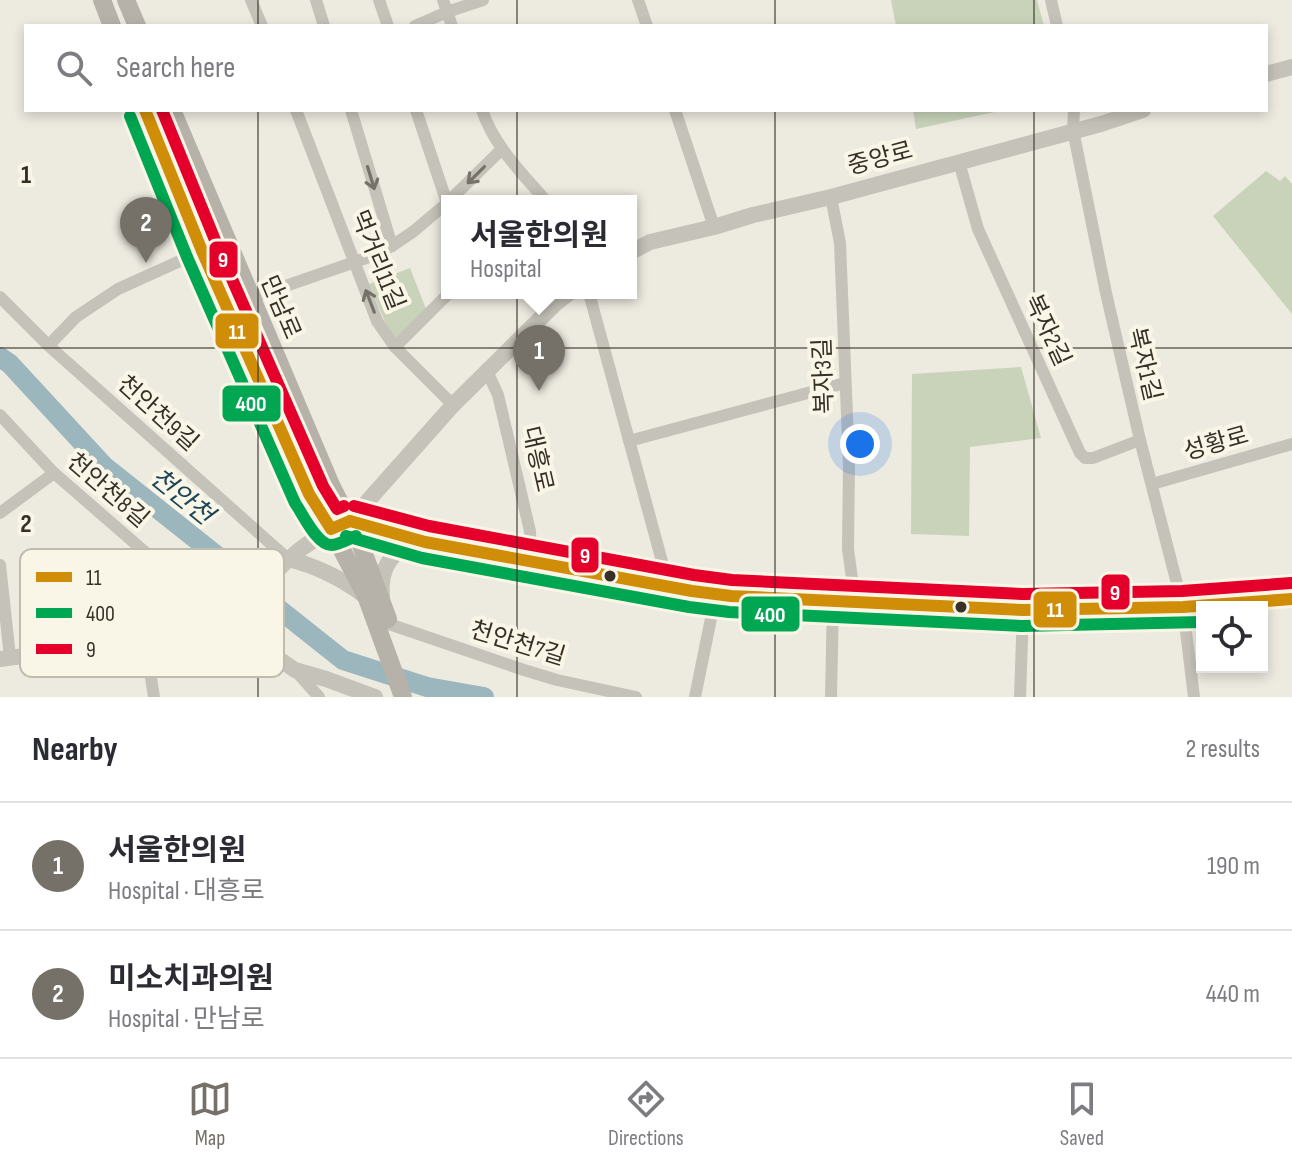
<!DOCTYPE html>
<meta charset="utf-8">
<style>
:root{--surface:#fff;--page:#f7f7f7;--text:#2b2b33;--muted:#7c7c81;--line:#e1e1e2;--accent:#767168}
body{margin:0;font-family:"Sofia Sans Condensed","Noto Sans KR",sans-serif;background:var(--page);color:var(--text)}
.controls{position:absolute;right:24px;bottom:24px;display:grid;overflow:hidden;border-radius:0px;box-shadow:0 4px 12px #0003}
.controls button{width:72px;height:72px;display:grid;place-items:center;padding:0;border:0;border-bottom:2px solid var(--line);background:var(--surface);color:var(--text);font:40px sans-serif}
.you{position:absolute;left:860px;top:444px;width:28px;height:28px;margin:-20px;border:6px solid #fff;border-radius:50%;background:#1a73e8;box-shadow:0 0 0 12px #1a73e833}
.badge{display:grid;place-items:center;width:52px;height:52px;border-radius:50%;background:var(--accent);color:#fff;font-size:26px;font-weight:700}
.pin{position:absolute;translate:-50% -66px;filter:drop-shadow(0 2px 4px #0008)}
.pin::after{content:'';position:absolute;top:42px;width:28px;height:24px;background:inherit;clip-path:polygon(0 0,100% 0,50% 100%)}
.popup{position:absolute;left:441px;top:195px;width:196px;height:104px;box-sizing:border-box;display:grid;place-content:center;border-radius:0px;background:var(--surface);filter:drop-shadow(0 2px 6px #0005);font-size:26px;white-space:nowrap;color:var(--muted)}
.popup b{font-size:30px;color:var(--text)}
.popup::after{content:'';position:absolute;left:50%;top:100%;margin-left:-16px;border:16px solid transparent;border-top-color:var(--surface)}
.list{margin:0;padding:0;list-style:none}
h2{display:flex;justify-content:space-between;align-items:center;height:104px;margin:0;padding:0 32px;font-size:34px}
h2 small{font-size:26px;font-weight:400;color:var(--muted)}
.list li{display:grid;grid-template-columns:52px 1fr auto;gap:24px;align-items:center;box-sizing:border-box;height:128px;padding:0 32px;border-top:2px solid var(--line)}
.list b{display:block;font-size:30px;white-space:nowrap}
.list p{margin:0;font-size:26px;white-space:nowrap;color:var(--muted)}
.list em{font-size:26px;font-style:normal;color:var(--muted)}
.icon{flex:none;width:44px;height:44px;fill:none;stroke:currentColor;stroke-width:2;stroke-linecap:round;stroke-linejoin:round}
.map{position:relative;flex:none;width:1292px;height:697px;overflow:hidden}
.search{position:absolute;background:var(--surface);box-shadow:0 4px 12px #0003;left:24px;right:24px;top:24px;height:88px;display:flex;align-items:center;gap:20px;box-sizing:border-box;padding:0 28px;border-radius:0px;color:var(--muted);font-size:30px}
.sheet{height:360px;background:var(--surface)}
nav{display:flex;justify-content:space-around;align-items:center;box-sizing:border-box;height:112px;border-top:2px solid var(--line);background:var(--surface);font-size:22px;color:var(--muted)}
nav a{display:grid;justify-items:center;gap:4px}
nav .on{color:var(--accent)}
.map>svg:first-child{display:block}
.green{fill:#c9d3ba}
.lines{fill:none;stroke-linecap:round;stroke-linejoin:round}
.river{stroke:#9cb6be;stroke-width:20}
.minor{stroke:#c5c2b9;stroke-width:12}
.tertiary{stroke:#c5c2b9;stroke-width:16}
.secondary{stroke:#b6b2aa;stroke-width:18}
.bus-1-casing{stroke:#faf6e7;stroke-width:18}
.bus-2-casing{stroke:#faf6e7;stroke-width:18}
.bus-3-casing{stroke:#faf6e7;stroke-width:18}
.bus-1{stroke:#d08e08;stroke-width:12}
.bus-2{stroke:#00a651;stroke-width:12}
.bus-3{stroke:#e4002b;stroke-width:12}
.oneway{stroke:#767269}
.grid{fill:none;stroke:#363027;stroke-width:2;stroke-opacity:0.55}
.bus-dot{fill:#363027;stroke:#faf6e7;stroke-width:3}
.labels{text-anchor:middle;stroke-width:8;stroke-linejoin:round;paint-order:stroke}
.street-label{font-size:24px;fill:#363027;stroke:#faf6e7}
.water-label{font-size:26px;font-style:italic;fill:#1c4658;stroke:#faf6e7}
.key{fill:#faf6e7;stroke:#bfbbad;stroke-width:2}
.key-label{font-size:22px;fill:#363027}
.grid-label{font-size:26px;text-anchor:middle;font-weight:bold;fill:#363027;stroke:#faf6e7;stroke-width:8;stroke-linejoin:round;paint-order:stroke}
.line-badge{stroke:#faf6e7;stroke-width:3}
.badge-label{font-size:22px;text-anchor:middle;font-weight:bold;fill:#fff}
</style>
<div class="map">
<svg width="1292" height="697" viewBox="0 0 1292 697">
<rect width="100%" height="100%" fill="#edeae0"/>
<g class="green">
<polygon points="891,0 1037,0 1044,26 896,26"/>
<polygon points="913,110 1004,110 916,129"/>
<polygon points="1266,171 1280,181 1285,176 1292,184 1292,314 1213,216"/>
<polygon points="410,268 426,309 397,339 388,329 369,284"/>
<polygon points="1021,367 1041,438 970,447 969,536 911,534 912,374"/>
</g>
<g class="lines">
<polyline class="river" points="0,357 10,364 104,466 221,559 280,610 343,660 427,687 484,697"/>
<g class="minor">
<polyline points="251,0 262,26"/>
<polyline points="316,0 324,26"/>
<polyline points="379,0 388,26"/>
<polyline points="443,0 452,26"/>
<polyline points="638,0 647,26"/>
<polyline points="1051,0 1057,26"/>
<polyline points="415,26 447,12 483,0"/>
<polyline points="296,110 377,321 395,347 453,405"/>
<polyline points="351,110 392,246"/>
<polyline points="416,110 447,203"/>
<path d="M482 110C494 146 522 173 546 201"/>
<polyline points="675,110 714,227"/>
<polyline points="1074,110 1073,130 1106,293 1140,440 1183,607 1194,697"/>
<polyline points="959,162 978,229 1080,453 1085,458 1093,458 1140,440"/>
<polyline points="831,197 840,243 849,465 848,549 855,601"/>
<polyline points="449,201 502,149"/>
<polyline points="589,293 669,587"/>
<polyline points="0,297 49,346 288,559"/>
<polyline points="251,298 372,256 392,246 414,231 447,203"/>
<polyline points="49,345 76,317 118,289 202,251"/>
<polyline points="395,347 449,293"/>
<polyline points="487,371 498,395 530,531 531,560"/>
<polyline points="0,415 54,473 229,625"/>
<polyline points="629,441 845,383"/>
<polyline points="1152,484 1292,444"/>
<polyline points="0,513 54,473"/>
<polyline points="0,565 10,657"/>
<polyline points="389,624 524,670 557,680 636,697"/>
<polyline points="147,653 154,697"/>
<polyline points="295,670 319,697"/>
<polyline points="695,697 716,594"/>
<polyline points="831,697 833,601"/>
<polyline points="1020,697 1023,610"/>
</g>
<g class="tertiary">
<polyline points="1266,74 1292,67"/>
<polyline points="631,252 650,242 714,227 753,215 831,197 1101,124 1143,110"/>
<polyline points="350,521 425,542 692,591 731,596 1023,610 1183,607 1292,599"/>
<path d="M288 559C317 566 341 578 365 596"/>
<path d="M382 596C379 568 393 546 422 542"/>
<polyline points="229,625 295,670 326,679 375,697"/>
<path d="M0 659C44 652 90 654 135 654 153 653 178 656 195 648 236 630 256 588 288 560 305 544 328 530 350 521L453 405 555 304 569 293"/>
</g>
<g class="secondary">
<polyline points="102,0 112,26"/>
<polyline points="126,0 137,26"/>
<polyline points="145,110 202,251 309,494 331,529 366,596 403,697"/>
<polyline points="172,110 331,485 359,540 388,619"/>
</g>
<defs>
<g id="bus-1">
<polyline points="145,110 202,251 309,494 331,529 350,521"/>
<polyline points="350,521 425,542 692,591 731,596 1023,610 1183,607 1292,599"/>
</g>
<g id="bus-2">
<path d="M130 116 187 257 295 503C303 514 317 546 332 545 340 544 349 539 356 536"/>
<polyline points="346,536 422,558 689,607 729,612 1022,626 1202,622"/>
</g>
<g id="bus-3">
<polyline points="162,110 217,245 323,486 337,509 344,506"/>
<polyline points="354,506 429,526 694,575 732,580 1023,594 1182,591 1291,583"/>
</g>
</defs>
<use href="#bus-1" class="bus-1-casing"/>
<use href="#bus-2" class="bus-2-casing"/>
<use href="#bus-3" class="bus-3-casing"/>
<use href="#bus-1" class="bus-1"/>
<use href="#bus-2" class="bus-2"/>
<use href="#bus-3" class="bus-3"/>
</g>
<defs><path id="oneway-shaft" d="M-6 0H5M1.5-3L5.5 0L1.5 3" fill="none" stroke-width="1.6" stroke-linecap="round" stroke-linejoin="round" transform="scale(2)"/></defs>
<g class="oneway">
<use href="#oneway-shaft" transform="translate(476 175) rotate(135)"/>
<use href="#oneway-shaft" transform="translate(371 178) rotate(73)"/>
<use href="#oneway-shaft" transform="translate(370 301) rotate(-111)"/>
</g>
<path class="grid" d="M258 0V26M517 0V26M775 0V26M1034 0V26M258 110V697M517 110V697M775 110V697M1034 110V697M0 348H1292"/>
<g class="bus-dot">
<circle cx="610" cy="576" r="7"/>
<circle cx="961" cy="607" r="7"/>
</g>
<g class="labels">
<g class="street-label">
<text transform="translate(880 158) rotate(-15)" y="8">중앙로</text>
<text transform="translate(378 260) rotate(68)" y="8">먹거리11길</text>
<text transform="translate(281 307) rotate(67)" y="8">만남로</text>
<text transform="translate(1048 330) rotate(65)" y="8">복자2길</text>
<text transform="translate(1145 364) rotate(77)" y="8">복자1길</text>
<text transform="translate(823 376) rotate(-92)" y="8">복자3길</text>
<text transform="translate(158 413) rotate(42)" y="8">천안천9길</text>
<text transform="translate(1216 443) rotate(-16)" y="8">성황로</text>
<text transform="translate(538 459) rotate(77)" y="8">대흥로</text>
<text transform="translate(108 490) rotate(41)" y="8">천안천8길</text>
<text transform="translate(518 643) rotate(17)" y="8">천안천7길</text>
</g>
<g class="water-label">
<text transform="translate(182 496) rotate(39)" y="9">천안천</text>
</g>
</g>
<rect x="20" y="549" width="264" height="128" rx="12" class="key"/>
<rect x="36" y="572" width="36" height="10" fill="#d08e08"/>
<rect x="36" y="608" width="36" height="10" fill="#00a651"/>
<rect x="36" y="644" width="36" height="10" fill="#e4002b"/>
<g class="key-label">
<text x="86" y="585">11</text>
<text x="86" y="621">400</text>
<text x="86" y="657">9</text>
</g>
<g class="grid-label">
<text x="26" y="183">1</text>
<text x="26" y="532">2</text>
</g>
<g class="line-badge">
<rect x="208" y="240" width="31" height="39" rx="8" fill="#e4002b"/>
<rect x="214" y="312" width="46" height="38" rx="8" fill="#d08e08"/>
<rect x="221" y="384" width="61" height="39" rx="8" fill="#00a651"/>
<rect x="570" y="536" width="30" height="38" rx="8" fill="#e4002b"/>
<rect x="1100" y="573" width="31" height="38" rx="8" fill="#e4002b"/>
<rect x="1032" y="590" width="46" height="39" rx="8" fill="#d08e08"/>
<rect x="740" y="595" width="61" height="38" rx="8" fill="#00a651"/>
</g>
<g class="badge-label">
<text x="223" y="267">9</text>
<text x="237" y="339">11</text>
<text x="251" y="411">400</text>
<text x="585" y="563">9</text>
<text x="1115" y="600">9</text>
<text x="1055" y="617">11</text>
<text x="770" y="622">400</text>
</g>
</svg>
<div class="controls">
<button><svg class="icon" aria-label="locate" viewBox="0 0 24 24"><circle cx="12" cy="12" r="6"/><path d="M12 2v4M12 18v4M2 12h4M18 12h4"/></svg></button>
</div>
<div class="you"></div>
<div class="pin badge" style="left:539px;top:391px">1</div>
<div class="popup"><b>서울한의원</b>Hospital</div>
<div class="pin badge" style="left:146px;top:263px">2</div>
<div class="search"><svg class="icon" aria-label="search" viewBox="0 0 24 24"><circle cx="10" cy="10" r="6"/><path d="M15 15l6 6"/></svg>Search here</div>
</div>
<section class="sheet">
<h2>Nearby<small>2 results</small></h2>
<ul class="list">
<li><span class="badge">1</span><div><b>서울한의원</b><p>Hospital · 대흥로</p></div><em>190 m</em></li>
<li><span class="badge">2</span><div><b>미소치과의원</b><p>Hospital · 만남로</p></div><em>440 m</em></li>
</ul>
</section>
<nav>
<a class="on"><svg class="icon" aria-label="map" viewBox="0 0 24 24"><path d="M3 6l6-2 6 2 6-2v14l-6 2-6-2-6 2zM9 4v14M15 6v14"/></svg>Map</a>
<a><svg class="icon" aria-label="directions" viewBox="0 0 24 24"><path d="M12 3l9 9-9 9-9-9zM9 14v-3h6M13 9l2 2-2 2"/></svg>Directions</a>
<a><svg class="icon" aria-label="saved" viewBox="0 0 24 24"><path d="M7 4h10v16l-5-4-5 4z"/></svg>Saved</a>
</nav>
